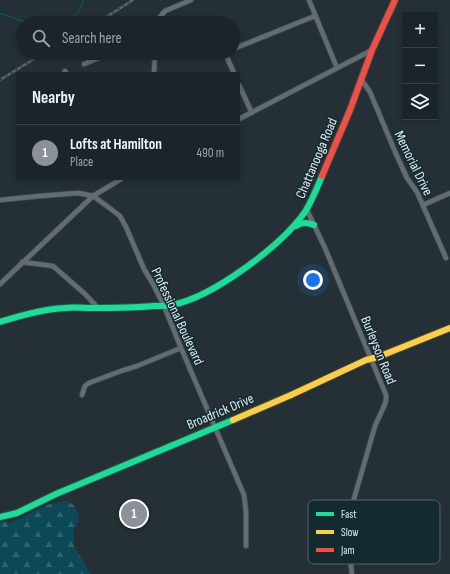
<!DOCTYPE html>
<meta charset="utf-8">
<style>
:root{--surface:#1b2428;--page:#242c30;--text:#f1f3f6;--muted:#a0a4a8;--line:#394145;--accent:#8c9099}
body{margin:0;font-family:"Sofia Sans Condensed",sans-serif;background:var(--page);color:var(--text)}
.controls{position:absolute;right:12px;top:12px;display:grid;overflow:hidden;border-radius:0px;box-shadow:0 2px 6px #0003}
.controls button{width:36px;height:36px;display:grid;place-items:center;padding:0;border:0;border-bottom:1px solid var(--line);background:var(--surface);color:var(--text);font:20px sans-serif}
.you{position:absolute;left:313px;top:280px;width:14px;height:14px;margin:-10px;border:3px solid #fff;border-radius:50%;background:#1a73e8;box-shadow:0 0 0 6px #1a73e833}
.badge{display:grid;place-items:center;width:26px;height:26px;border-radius:50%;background:var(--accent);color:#fff;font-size:13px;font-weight:700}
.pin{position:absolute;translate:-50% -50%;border:2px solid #fff;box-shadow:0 1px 4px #0006}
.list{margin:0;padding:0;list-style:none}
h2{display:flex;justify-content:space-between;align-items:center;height:52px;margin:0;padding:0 16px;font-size:17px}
h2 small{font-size:13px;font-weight:400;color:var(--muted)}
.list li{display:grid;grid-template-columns:26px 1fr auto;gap:12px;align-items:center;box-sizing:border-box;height:56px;padding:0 16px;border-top:1px solid var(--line)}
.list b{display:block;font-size:15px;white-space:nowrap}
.list p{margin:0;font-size:13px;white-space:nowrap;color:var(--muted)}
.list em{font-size:13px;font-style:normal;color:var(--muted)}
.icon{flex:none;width:22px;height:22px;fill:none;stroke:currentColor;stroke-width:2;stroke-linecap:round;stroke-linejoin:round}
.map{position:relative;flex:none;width:450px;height:574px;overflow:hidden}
.search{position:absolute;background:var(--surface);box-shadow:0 2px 6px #0003;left:16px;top:16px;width:224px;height:44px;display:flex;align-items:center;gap:10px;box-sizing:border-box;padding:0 14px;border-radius:22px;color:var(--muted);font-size:15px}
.panel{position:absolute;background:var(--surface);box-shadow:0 2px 6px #0003;left:16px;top:72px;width:224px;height:108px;border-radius:0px}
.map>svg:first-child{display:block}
.forest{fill:url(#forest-firs)}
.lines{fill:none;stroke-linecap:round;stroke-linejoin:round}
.stream{stroke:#036177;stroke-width:1}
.street-casing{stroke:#404b4f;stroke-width:6}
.fast-casing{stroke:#404b4f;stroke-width:8}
.slow-casing{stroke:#404b4f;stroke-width:8}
.jam-casing{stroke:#404b4f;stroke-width:8}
.street{stroke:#636c70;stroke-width:4.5}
.fast{stroke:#16e098;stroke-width:6}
.slow{stroke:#ffcf43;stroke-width:6}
.jam{stroke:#f24e42;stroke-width:6}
.rail-casing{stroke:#606a6d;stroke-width:2.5}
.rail{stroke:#142a31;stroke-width:1;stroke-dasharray:3;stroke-linecap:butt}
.labels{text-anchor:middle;stroke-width:3;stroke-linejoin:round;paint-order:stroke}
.street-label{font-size:14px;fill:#dfedf1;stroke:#142a31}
.key{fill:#142a31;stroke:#51646b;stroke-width:1}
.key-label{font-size:11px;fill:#dfedf1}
</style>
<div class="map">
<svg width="450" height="574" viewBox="0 0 450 574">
<defs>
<pattern id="forest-firs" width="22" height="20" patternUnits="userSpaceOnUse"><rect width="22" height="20" fill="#0d4857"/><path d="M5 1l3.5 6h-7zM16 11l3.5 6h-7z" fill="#306370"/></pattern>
</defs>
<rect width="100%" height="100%" fill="#243035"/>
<polygon class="forest" points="66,501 74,505 79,516 78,522 74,529 74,546 91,574 0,574 0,521 10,523 50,504"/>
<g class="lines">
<g class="stream">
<polyline points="0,14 3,14 27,23"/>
<polyline points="69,23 79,11 84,0"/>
</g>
<defs>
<g id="street">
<polyline points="309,0 337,68"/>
<polyline points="155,23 165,11 191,0"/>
<polyline points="233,49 315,16"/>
<polyline points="225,53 234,73"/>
<polyline points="84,64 111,53"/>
<polyline points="65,71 66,73"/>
<polyline points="154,73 155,53"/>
<polyline points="361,79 370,92 396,154 407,178 417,192 446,258"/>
<polyline points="239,85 252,113"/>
<polyline points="239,119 372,50"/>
<polyline points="0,200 40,196 78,193 93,196 111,209 120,216 126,227 144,269 153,284 164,306 181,348 244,495 246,512 246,546"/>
<polyline points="423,205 450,193"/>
<path d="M307 210 325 248 386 395V400L385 404 375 426 351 509C347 530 349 552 352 574"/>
<polyline points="22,262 53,266 85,294 98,308"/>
<polyline points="0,284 93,196 121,179"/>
<polyline points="82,395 85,386 89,383 121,371 137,366 181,348"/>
</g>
<g id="fast">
<path d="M296 226C302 222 307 222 314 225"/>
<path d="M0 322C22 315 43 309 65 308 73 307 82 308 90 308 111 308 132 308 154 306 160 306 166 306 172 305 213 297 281 246 305 212 312 201 317 188 322 176"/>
<polyline points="0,517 17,513 56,494 233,420"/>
</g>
<polyline id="slow" points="233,420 291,395 366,360 378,357 450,328"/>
<polyline id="jam" points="322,176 350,110 372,50 395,0"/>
</defs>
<use href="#street" class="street-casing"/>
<use href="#fast" class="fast-casing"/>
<use href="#slow" class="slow-casing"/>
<use href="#jam" class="jam-casing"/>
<use href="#street" class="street"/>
<use href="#fast" class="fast"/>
<use href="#slow" class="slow"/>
<use href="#jam" class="jam"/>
<defs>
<g id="rail">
<polyline points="97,23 133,0"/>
<polyline points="0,80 44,53"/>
</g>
</defs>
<use href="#rail" class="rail-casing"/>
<use href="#rail" class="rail"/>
</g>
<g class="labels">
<g class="street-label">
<text transform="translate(316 158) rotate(-67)" y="5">Chattanooga Road</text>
<text transform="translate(414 163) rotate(64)" y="5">Memorial Drive</text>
<text transform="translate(178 316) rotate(65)" y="5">Professional Boulevard</text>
<text transform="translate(379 350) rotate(68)" y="5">Burleyson Road</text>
<text transform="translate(220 411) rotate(-23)" y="5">Broadrick Drive</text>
</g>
</g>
<rect x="308" y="500" width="132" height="64" rx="6" class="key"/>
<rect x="316" y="512" width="18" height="4" fill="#16e098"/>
<rect x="316" y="530" width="18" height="4" fill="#ffcf43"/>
<rect x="316" y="548" width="18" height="4" fill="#f24e42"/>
<g class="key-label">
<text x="341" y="518">Fast</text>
<text x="341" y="536">Slow</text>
<text x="341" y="554">Jam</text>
</g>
</svg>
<div class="controls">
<button>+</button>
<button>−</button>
<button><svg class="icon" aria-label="layers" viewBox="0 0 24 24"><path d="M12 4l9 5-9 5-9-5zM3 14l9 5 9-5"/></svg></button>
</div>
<div class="you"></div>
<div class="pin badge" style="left:134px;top:514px">1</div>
<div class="search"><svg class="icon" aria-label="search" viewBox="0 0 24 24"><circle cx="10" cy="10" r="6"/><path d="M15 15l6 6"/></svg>Search here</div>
<section class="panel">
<h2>Nearby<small></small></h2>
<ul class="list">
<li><span class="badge">1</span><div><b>Lofts at Hamilton</b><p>Place</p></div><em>490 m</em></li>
</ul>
</section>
</div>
